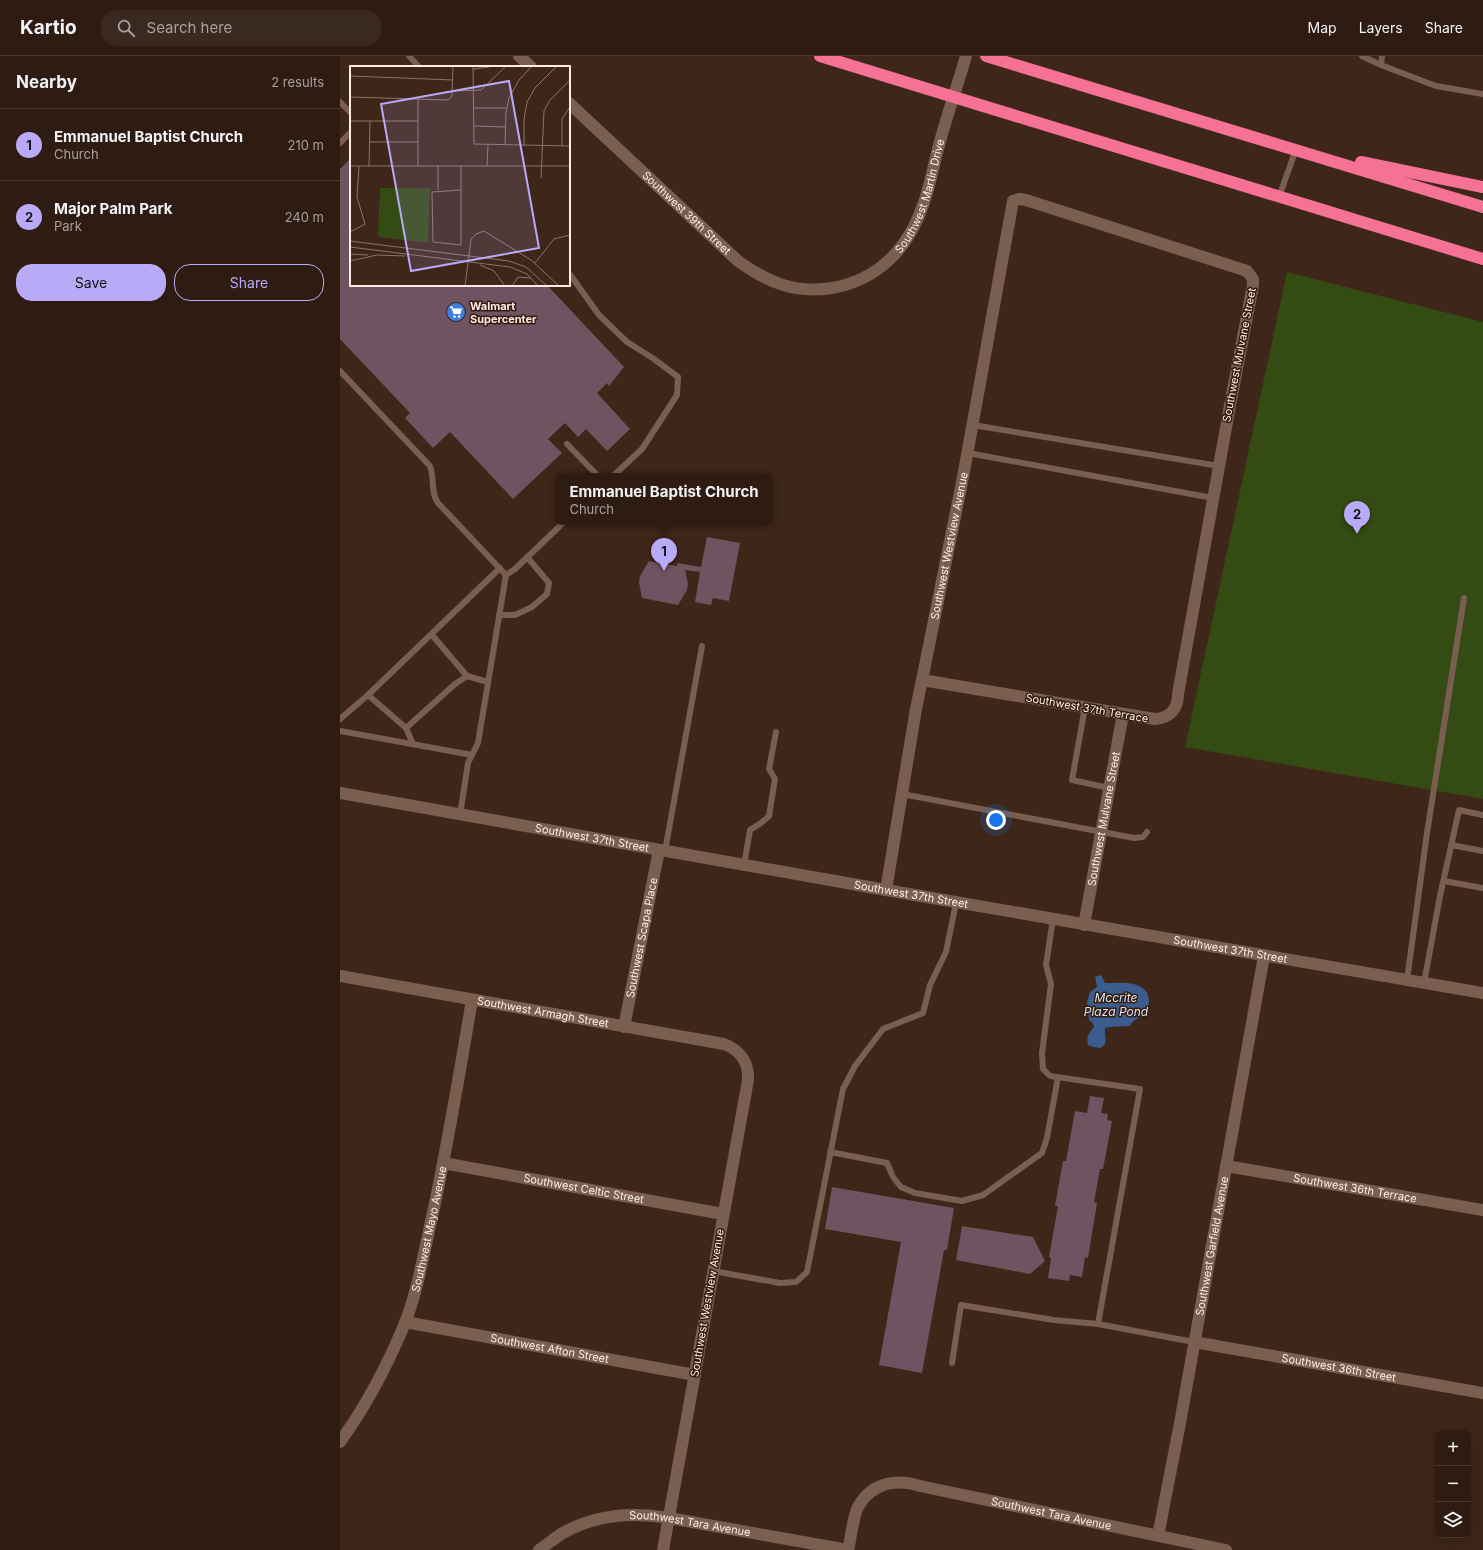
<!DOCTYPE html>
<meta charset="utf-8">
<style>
:root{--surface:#2e1c12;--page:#3a2920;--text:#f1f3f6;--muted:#a7a19f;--line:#493a32;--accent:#b9aaf7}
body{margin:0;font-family:Inter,sans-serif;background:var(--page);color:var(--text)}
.controls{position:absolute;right:12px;bottom:12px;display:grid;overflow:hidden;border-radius:8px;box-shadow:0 4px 16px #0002}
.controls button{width:36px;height:36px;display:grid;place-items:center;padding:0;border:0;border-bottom:1px solid var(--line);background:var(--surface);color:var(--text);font:20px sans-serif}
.you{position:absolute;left:656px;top:764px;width:14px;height:14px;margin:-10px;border:3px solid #fff;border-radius:50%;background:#1a73e8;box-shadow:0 0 0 6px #1a73e833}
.badge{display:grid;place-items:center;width:26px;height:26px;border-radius:50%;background:var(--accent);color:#111;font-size:13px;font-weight:700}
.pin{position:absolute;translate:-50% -33px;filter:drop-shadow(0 1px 2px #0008)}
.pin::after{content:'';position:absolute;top:21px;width:14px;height:12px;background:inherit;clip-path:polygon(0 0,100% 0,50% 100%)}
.popup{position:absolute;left:215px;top:417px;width:218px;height:52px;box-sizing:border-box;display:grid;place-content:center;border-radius:8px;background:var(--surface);filter:drop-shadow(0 1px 3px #0005);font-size:13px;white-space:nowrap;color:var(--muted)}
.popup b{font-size:15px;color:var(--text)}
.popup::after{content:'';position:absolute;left:50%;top:100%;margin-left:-8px;border:8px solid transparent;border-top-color:var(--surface)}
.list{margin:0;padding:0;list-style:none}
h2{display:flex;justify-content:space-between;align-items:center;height:52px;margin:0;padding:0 16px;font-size:17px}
h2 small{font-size:13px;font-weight:400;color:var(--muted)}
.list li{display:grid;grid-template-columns:26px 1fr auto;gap:12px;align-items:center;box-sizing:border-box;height:72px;padding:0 16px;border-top:1px solid var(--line)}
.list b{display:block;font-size:15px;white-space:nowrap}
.list p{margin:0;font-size:13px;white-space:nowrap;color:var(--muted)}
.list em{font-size:13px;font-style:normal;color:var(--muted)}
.actions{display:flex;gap:8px;padding:12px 16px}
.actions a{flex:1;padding:9px 0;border:1px solid var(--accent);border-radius:16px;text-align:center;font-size:14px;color:var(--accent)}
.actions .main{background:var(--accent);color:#111}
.icon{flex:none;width:22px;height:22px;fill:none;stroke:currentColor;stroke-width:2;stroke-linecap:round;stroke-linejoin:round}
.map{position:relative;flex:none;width:1143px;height:1494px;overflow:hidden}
header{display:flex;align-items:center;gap:24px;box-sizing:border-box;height:56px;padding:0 20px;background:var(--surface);border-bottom:1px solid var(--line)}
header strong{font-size:19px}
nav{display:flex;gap:22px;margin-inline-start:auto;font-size:14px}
.search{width:280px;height:36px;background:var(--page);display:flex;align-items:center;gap:10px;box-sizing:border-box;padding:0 14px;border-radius:16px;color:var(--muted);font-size:15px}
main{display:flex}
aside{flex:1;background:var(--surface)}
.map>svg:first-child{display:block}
.green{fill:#344b13}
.water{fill:#3b5c8d}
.building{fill:#6f5360}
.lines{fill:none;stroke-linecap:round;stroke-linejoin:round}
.lane{stroke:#7a5f50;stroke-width:6}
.street{stroke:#7a5f50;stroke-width:12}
.secondary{stroke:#7a5f50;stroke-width:12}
.highway{stroke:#f57295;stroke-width:12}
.labels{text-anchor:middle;stroke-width:3;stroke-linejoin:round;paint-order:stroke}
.street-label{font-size:11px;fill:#fdede4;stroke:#331c0f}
.poi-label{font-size:11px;font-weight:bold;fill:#fdede4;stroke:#331c0f;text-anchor:start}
.water-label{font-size:12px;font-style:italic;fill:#dbe5f4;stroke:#331c0f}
.inset-road{fill:none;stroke:#8a766a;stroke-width:1}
.view{fill:#b9aaf7;fill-opacity:0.15;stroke:#b9aaf7;stroke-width:2}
.inset-edge{fill:none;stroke:#fdede4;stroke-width:2}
</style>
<header>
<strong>Kartio</strong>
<div class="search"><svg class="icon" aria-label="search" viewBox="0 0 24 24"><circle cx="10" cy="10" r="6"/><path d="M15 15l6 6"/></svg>Search here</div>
<nav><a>Map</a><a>Layers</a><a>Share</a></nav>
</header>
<main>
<aside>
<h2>Nearby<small>2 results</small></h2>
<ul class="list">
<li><span class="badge">1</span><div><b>Emmanuel Baptist Church</b><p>Church</p></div><em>210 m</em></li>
<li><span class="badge">2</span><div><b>Major Palm Park</b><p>Park</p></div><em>240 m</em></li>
</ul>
<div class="actions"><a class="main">Save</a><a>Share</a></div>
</aside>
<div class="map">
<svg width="1143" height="1494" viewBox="0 0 1143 1494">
<rect width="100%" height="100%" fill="#3e2618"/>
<polygon class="green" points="947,216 1143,266 1143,743 845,691"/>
<path class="water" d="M761 919 765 927C779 927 806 923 809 943 809 948 808 955 804 958 799 963 793 963 790 970L769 971 765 972C764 980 769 986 761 992L753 991 748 989C746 980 749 977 754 971L753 967 749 964 747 946 750 936 757 931 755 921Z"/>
<g class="building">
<polygon points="11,102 11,229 207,229 284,311 269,330 267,327 257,337 290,373 267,395 246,373 238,381 225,367 208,383 222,397 173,443 110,376 93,392 65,362 70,357 0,283 0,113"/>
<polygon points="367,481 400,487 389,545 373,542 371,549 355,546 360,516 345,514 348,528 347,534 338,549 302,542 299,526 300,520 309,505 337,510 337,507 361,511"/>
<polygon points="750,1040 764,1042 761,1057 768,1058 767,1064 772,1065 763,1113 760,1113 754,1146 757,1147 748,1202 745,1201 742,1221 730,1219 729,1225 708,1222 711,1202 709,1201 718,1150 715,1150 723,1105 726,1105 735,1055 747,1057"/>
<polygon points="492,1131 614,1152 607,1194 604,1194 582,1317 539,1309 561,1186 485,1173"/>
<polygon points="622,1170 693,1181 705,1205 690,1218 616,1204"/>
</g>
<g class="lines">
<g class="lane">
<polyline points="69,0 79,11"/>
<polyline points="1022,0 1041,9"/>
<polyline points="1042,0 1041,9 1096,30 1143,38"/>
<polyline points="0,46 11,57"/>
<polyline points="0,87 11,76"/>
<polyline points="939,141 956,93"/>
<polyline points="229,217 259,259 287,286 314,303 338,321 337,339 302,393 273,420"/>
<path d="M0 315 90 410C95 423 90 436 98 447L166 519"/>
<polyline points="633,369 879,410"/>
<polyline points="227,388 258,420"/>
<polyline points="628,397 873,442"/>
<polyline points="159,559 175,559 192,551 207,538 209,527 187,501"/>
<polyline points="92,579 127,620 148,626"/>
<polyline points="28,639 66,672 73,688"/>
<polyline points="745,651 732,724 769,732"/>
<polyline points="0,663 28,639 160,512"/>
<polyline points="66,672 115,628 127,620"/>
<polyline points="0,675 132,699"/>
<polyline points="562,738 794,782 803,781 807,776"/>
<polyline points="120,759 128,707 138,687 166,519 175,513 224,466"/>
<polyline points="1111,789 1143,795"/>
<polyline points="325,795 362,590"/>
<polyline points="404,809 410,774 421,767 429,760 435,723 429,713 436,676"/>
<polyline points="1104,825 1143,832"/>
<polyline points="713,863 706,909 711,928 702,997 703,1013 710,1020 800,1033 758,1268"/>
<polyline points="1067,924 1087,777 1124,542"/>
<polyline points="1084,927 1100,840 1119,754 1143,759"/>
<polyline points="490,1096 547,1107 553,1121 561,1131 575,1137 622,1145 643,1139 702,1097 707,1082 718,1021"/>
<polyline points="373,1215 440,1227 456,1226 467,1216 503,1033 515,1010 543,973 583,957 590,929 606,896 616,847"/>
<polyline points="612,1307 621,1249 714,1264 758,1268 854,1286"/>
</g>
<g class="street">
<polyline points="179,0 191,11"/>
<path id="s1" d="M229 47 398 205C427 226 455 238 492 232 538 224 568 193 583 149 590 131 593 111 598 93 606 62 617 31 626 0"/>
<path id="s2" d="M546 834 576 653 582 624 623 421 673 145 679 143 686 144 907 215 913 223V229L891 344 838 638C838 653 830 662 815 663L582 624"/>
<path id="s3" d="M744 869 783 658"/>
<path id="s4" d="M0 920 384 988C400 994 409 1007 408 1024L323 1494"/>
<path id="s5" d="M284 971 319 794"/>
<path id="s6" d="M103 1107 383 1158"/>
<path id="s7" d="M886 1110 1143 1154"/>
<path id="s8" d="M65 1266 355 1319"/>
<path id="s9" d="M854 1286 1143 1337"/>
<path id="s10" d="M0 1386C26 1350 48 1308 65 1267 77 1236 83 1202 90 1170 107 1095 119 1019 132 944"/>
<path id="s11" d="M818 1480 840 1367 924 900"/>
<path id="s12" d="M199 1494C206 1489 214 1483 221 1478 254 1459 293 1456 329 1462L508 1494"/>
<path id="s13" d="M508 1494C511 1483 513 1460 518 1451 531 1427 556 1422 580 1430L886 1494"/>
</g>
<path class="secondary" id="s14" d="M0 737 546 834 1143 937"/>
<g class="highway">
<polyline points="480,0 1143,203"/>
<polyline points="646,0 1143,151"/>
<polyline points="1021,106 1143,131"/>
</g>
</g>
<defs>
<symbol id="supermarket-disc" viewBox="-11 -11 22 22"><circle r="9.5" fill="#3f7fe0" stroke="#331c0f"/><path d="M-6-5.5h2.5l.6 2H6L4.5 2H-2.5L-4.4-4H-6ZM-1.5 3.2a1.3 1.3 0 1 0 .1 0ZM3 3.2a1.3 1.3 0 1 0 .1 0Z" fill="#fff"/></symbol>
</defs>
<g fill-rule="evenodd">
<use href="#supermarket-disc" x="105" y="245" width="22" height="22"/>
</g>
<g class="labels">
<g class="street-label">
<text dy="4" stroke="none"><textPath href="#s1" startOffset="469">Southwest Martin Drive</textPath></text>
<text dy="4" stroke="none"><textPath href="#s1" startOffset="161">Southwest 39th Street</textPath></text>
<text transform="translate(899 299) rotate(-79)" y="4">Southwest Mulvane Street</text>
<text dy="4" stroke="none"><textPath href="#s2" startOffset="350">Southwest Westview Avenue</textPath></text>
<text transform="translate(747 652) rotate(10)" y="4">Southwest 37th Terrace</text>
<text dy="4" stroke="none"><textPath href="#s3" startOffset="108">Southwest Mulvane Street</textPath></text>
<text dy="4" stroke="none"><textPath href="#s14" startOffset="256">Southwest 37th Street</textPath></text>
<text dy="4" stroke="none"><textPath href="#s14" startOffset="580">Southwest 37th Street</textPath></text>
<text dy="4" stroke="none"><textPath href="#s5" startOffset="91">Southwest Scapa Place</textPath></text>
<text dy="4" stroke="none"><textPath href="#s14" startOffset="904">Southwest 37th Street</textPath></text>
<text dy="4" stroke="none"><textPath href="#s4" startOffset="206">Southwest Armagh Street</textPath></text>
<text dy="4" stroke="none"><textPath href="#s7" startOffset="131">Southwest 36th Terrace</textPath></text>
<text dy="4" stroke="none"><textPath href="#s6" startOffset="143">Southwest Celtic Street</textPath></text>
<text dy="4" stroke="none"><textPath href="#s10" startOffset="233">Southwest Mayo Avenue</textPath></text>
<text dy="4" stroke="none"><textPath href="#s11" startOffset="295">Southwest Garfield Avenue</textPath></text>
<text transform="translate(367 1247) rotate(-80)" y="4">Southwest Westview Avenue</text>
<text dy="4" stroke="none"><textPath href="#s8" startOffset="147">Southwest Afton Street</textPath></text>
<text dy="4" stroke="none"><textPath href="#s9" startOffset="147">Southwest 36th Street</textPath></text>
<text dy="4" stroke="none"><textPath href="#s13" startOffset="250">Southwest Tara Avenue</textPath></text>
<text dy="4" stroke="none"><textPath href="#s12" startOffset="160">Southwest Tara Avenue</textPath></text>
</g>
<g class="poi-label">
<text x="130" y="254">Walmart<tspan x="130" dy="13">Supercenter</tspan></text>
</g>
<g class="water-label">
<text x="776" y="946">Mccrite<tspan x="776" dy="14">Plaza Pond</tspan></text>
</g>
</g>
<g transform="translate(10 10)">
<rect width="220" height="220" fill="#3e2618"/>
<path d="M30 122H80L78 177 28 171Z" fill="#344b13"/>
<path class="inset-road" d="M123 0 124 78 220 80M123 3 139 1M0 10 103 14M102 25 131 24 156 0M0 31 98 34 102 30 103 0M123 42H156M0 55H68M123 60 155 61M20 76H68M155 79 156 46 159 32 169 14 182 0M174 79V53L177 36 185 22 207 0M212 80V53L220 41M0 100H220M19 100 20 55M68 100V33M111 100V179L83 176 82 126 111 124M137 100 138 79M191 112 194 45 200 34 220 14M88 124V100M0 166 15 158 7 131 9 100M0 175 159 195 176 201 197 220M0 181 160 201 177 208 188 220M0 188 18 189M0 195 27 189 55 190M185 197 204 173 220 169M130 199 144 205 155 220M115 220 121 173 126 168 134 165 181 194 209 220M162 220 168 211 180 212"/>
<path class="view" d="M159 15 189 182 61 205 31 38Z"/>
<rect width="220" height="220" class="inset-edge"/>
</g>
</svg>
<div class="controls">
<button>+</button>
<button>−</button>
<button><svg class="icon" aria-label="layers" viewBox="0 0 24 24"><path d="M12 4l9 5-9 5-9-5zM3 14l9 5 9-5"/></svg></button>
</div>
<div class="you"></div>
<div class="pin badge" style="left:324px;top:515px">1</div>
<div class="popup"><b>Emmanuel Baptist Church</b>Church</div>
<div class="pin badge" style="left:1017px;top:478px">2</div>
</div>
</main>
